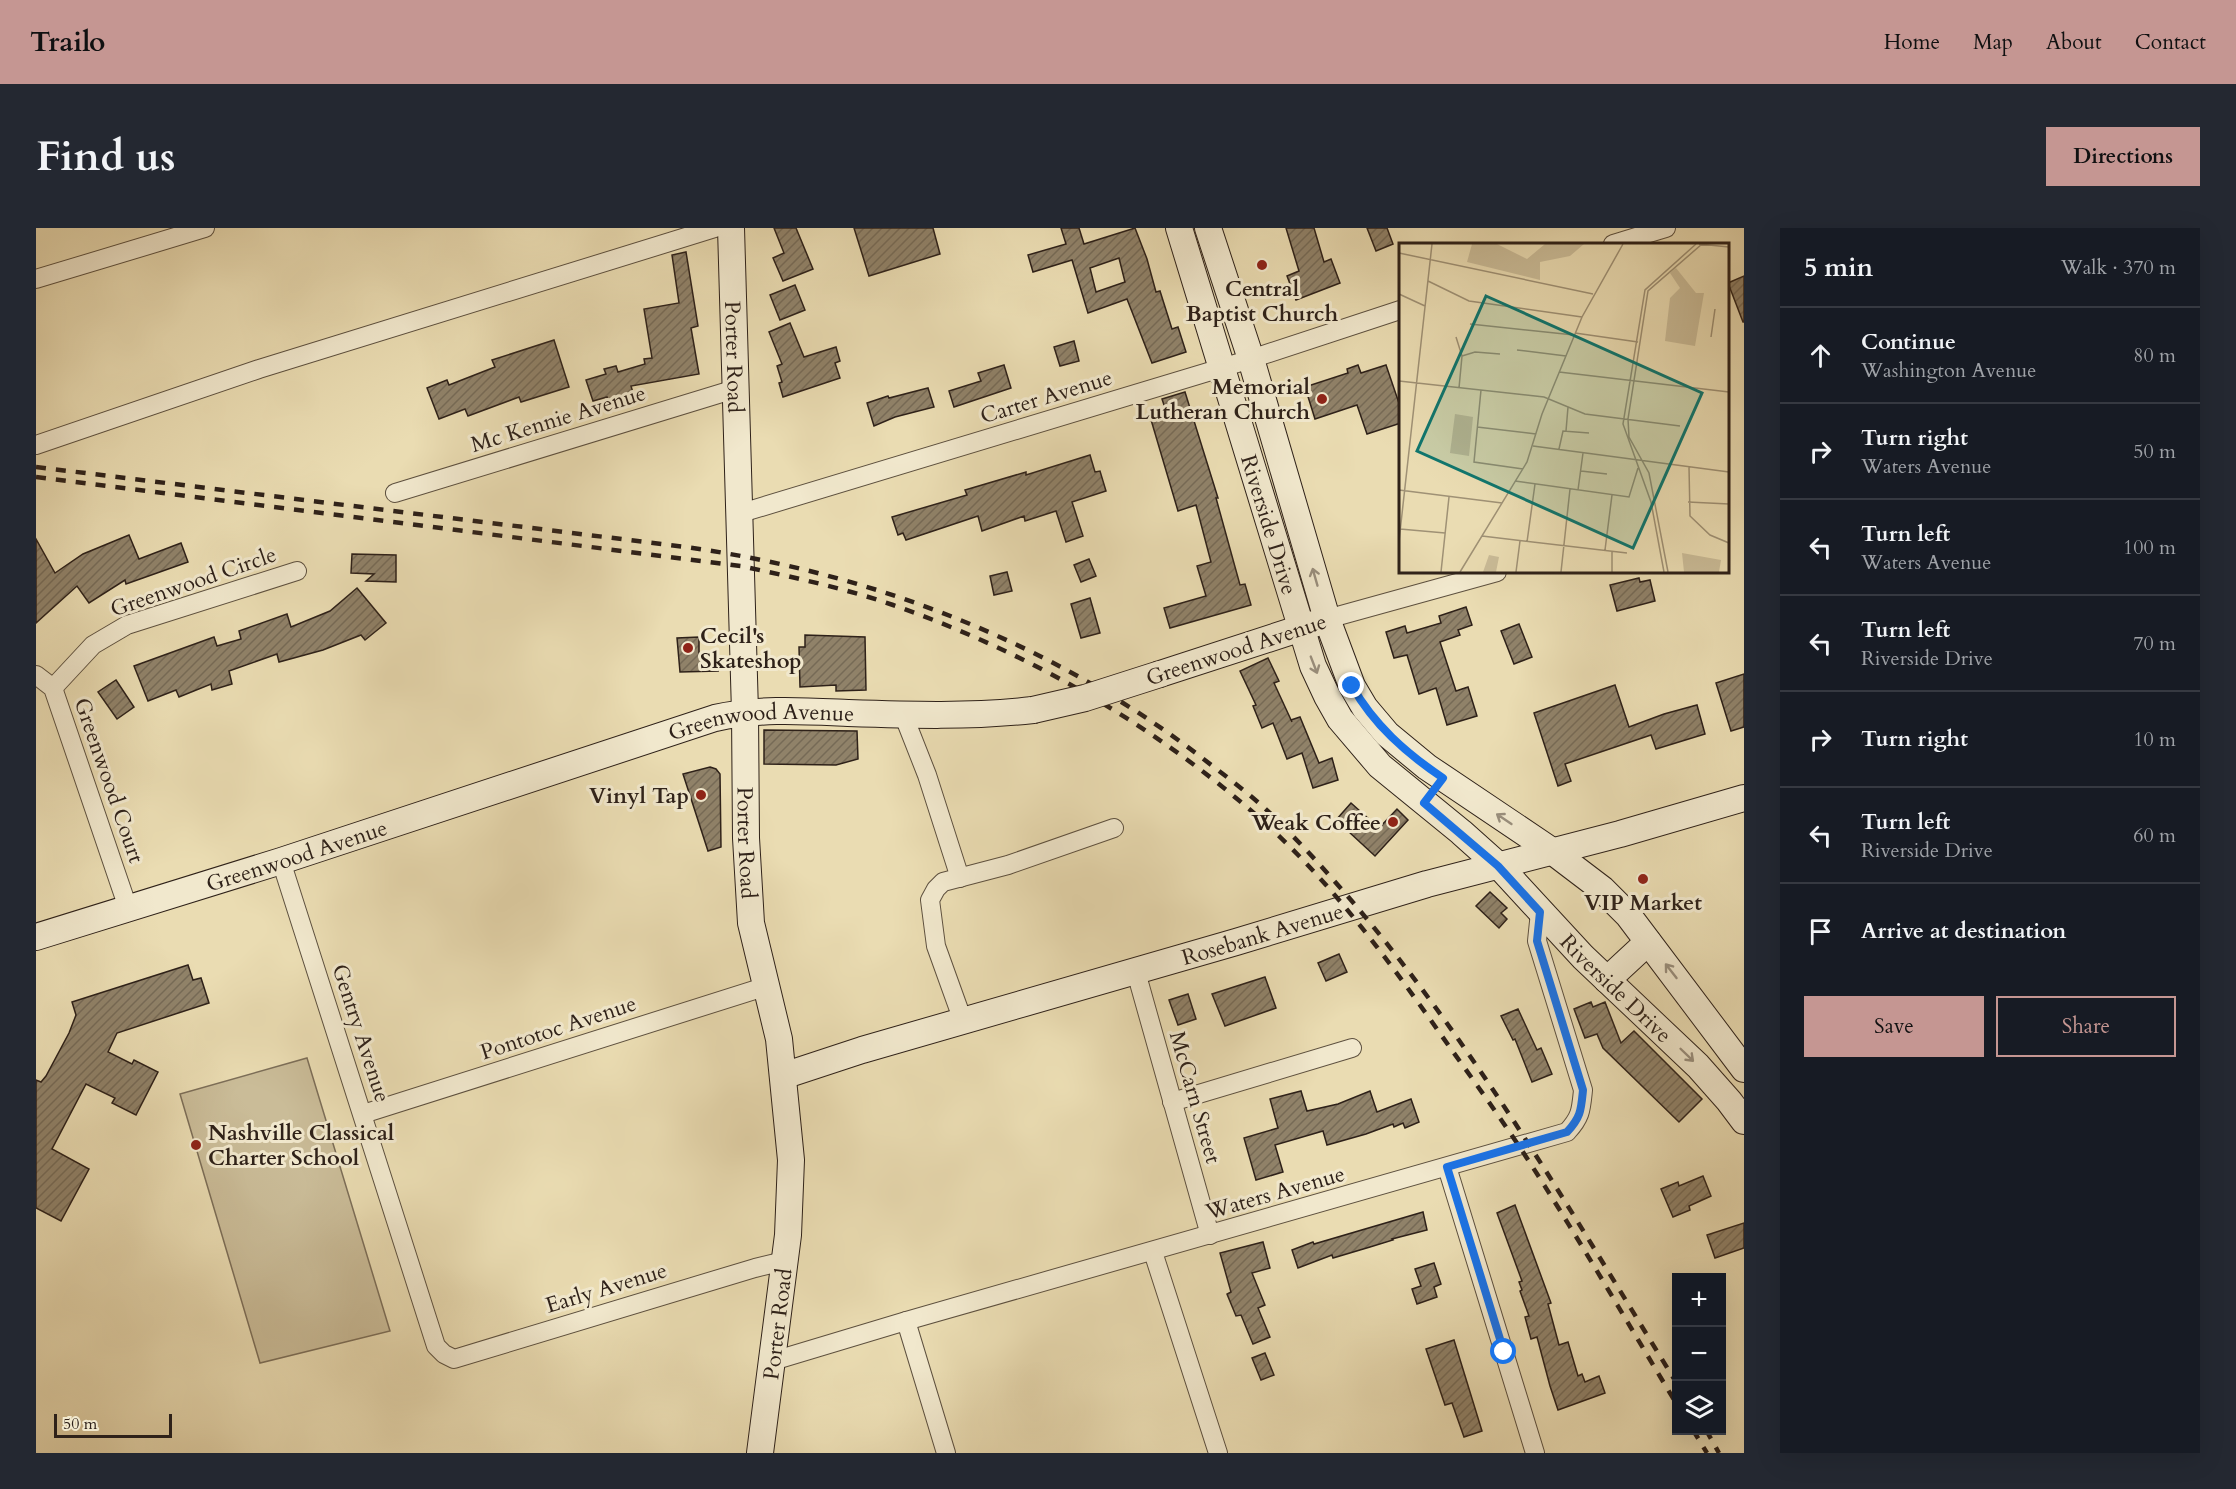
<!DOCTYPE html>
<meta charset="utf-8">
<style>
:root{--surface:#171b24;--page:#242831;--text:#f1f3f6;--muted:#9ea1a6;--line:#363941;--accent:#c59692}
body{margin:0;font-family:Cardo,serif;background:var(--page);color:var(--text)}
.controls{position:absolute;right:18px;bottom:18px;display:grid;overflow:hidden;border-radius:0px;box-shadow:0 6px 24px #0002}
.controls button{width:54px;height:54px;display:grid;place-items:center;padding:0;border:0;border-bottom:2px solid var(--line);background:var(--surface);color:var(--text);font:30px sans-serif}
.scale{position:absolute;left:18px;bottom:15px;width:118px;box-sizing:border-box;padding-left:6px;border:3px solid #2e2119;border-top:0;font-size:16px;line-height:21px;white-space:nowrap;color:#2e2119;-webkit-text-stroke:4px #f1e8cd;paint-order:stroke}
.stop{position:absolute;width:18px;height:18px;margin:-14px;border:4px solid #1a73e8;border-radius:50%;background:#fff}
.stop.end{background:#1a73e8;border-color:#fff;box-shadow:0 2px 6px #0008}
.list{margin:0;padding:0;list-style:none}
h2{display:flex;justify-content:space-between;align-items:center;height:78px;margin:0;padding:0 24px;font-size:26px}
h2 small{font-size:20px;font-weight:400;color:var(--muted)}
.list li{display:grid;grid-template-columns:39px 1fr auto;gap:18px;align-items:center;box-sizing:border-box;height:96px;padding:0 24px;border-top:2px solid var(--line)}
.list b{display:block;font-size:22px;white-space:nowrap}
.list p{margin:0;font-size:20px;white-space:nowrap;color:var(--muted)}
.list em{font-size:20px;font-style:normal;color:var(--muted)}
.actions{display:flex;gap:12px;padding:18px 24px}
.actions a{flex:1;padding:14px 0;border:2px solid var(--accent);border-radius:0px;text-align:center;font-size:21px;color:var(--accent)}
.actions .main{background:var(--accent);color:#111}
.icon{flex:none;width:33px;height:33px;fill:none;stroke:currentColor;stroke-width:2;stroke-linecap:round;stroke-linejoin:round}
.map{position:relative;flex:none;width:1708px;height:1225px;overflow:hidden;border-radius:0px}
header{display:flex;align-items:center;gap:36px;box-sizing:border-box;height:84px;padding:0 30px;background:var(--accent);color:#111}
header strong{font-size:28px}
nav{display:flex;gap:33px;margin-inline-start:auto;font-size:21px}
.intro{display:flex;align-items:center;justify-content:space-between;box-sizing:border-box;height:144px;padding:0 36px}
h1{margin:0;font-size:42px}
.button{padding:15px 27px;border-radius:0px;background:var(--accent);color:#111;font-size:21px;font-weight:700}
main{display:flex;gap:36px;padding:0 36px}
aside{flex:1;background:var(--surface);border-radius:0px;box-shadow:0 6px 24px #0002}
.map>svg:first-child{display:block}
.garden{fill:#cabc98;stroke:#7c6e58;stroke-width:1.5}
.building{fill:url(#building-hatch);stroke:#2e2119;stroke-width:1.5;fill-rule:evenodd}
.lines{fill:none;stroke-linecap:round;stroke-linejoin:round}
.street-casing{stroke:#5d503f;stroke-width:20}
.secondary-casing{stroke:#2e2119;stroke-width:28}
.street{stroke:#f1e8cd;stroke-width:18}
.secondary{stroke:#f1e8cd;stroke-width:26}
.rail{stroke:#2e2119;stroke-width:4.5;stroke-dasharray:10 10;stroke-linecap:butt}
.secondary-bridge-casing{stroke:#2e2119;stroke-width:28;stroke-linecap:butt}
.secondary-bridge{stroke:#f1e8cd;stroke-width:26}
.oneway{stroke:#998e7c}
.route{stroke:#1a73e8;stroke-width:8}
.poi-dot{fill:#8f2418;stroke:#f1e8cd;stroke-width:2}
.labels{text-anchor:middle;stroke-width:6;stroke-linejoin:round;paint-order:stroke}
.poi-label{font-size:22px;font-weight:bold;fill:#2e2119;stroke:#f1e8cd;text-anchor:end}
.street-label{font-size:22px;fill:#2e2119;stroke:#f1e8cd}
.inset-road{fill:none;stroke:#9f9175;stroke-width:1.5}
.view{fill:#0f766e;fill-opacity:0.15;stroke:#0f766e;stroke-width:3}
.inset-edge{fill:none;stroke:#2e2119;stroke-width:3}
</style>
<header>
<strong>Trailo</strong>
<nav><a>Home</a><a>Map</a><a>About</a><a>Contact</a></nav>
</header>
<div class="intro"><h1>Find us</h1><a class="button">Directions</a></div>
<main>
<div class="map">
<svg width="1708" height="1225" viewBox="0 0 1708 1225">
<defs>
<pattern id="building-hatch" width="6" height="6" patternUnits="userSpaceOnUse" patternTransform="scale(1.5)"><rect width="6" height="6" fill="#908269"/><path d="M-1 1l2-2M0 6l6-6M5 7l2-2" fill="none" stroke="#766a56"/></pattern>
</defs>
<rect width="100%" height="100%" fill="#eadcb2"/>
<filter id="stains"><feTurbulence type="fractalNoise" baseFrequency=".00333" numOctaves="4"/><feColorMatrix values="0 0 0 0 .2 0 0 0 0 .09 0 0 0 0 .02 0 0 0 .5 -.17"/></filter>
<radialGradient id="worn" r=".72"><stop offset=".6" stop-color="#630" stop-opacity="0"/><stop offset="1" stop-color="#630" stop-opacity=".3"/></radialGradient>
<polygon class="garden" points="271,830 354,1103 224,1135 144,866"/>
<g class="building">
<polygon points="738,0 760,0 777,41 747,53 737,30 748,25"/>
<polygon points="818,0 897,0 904,26 833,48"/>
<path d="M1025 0H1043L1048 16 1099 0 1111 31 1120 64 1124 63 1136 101 1142 99 1150 124 1116 135 1091 71 1052 85 1036 32 997 44 992 27 1030 16ZM1083 30 1089 54 1060 64 1054 40Z"/>
<polygon points="1250,0 1278,0 1288,34 1295,31 1304,55 1260,72 1251,48 1263,43"/>
<polygon points="1331,0 1351,0 1357,16 1340,23"/>
<polygon points="650,24 662,98 655,100 663,146 595,158 598,168 573,176 571,169 557,173 550,152 570,146 568,141 580,138 582,144 609,136 608,131 616,130 608,81 643,75 636,27"/>
<polygon points="1708,48 1708,94 1707,94 1692,55"/>
<polygon points="759,57 769,82 744,92 734,67"/>
<polygon points="754,95 768,129 800,119 804,133 799,135 804,150 747,169 743,155 746,154 741,138 746,136 733,104"/>
<polygon points="518,112 533,159 485,174 483,169 432,188 429,181 403,191 391,160 411,152 413,157 459,139 456,132"/>
<polygon points="1038,113 1043,133 1024,138 1018,119"/>
<polygon points="968,137 975,160 918,179 913,163 945,153 942,145"/>
<polygon points="1322,137 1325,145 1350,137 1365,181 1365,195 1331,206 1321,177 1279,191 1269,159 1312,145 1311,141"/>
<polygon points="892,160 898,179 859,189 838,198 831,175 852,168 853,170"/>
<polygon points="1149,164 1182,270 1180,270 1204,357 1209,356 1215,377 1134,400 1128,380 1170,368 1161,338 1175,334 1160,277 1142,283 1113,185 1129,180 1126,171"/>
<polygon points="1054,227 1059,244 1064,243 1070,263 1036,274 1047,308 1030,314 1020,283 989,293 988,288 946,303 942,288 870,312 867,305 862,307 856,289 931,267 929,262 990,244 990,247"/>
<polygon points="93,307 103,331 145,315 152,334 90,356 89,352 53,375 41,358 0,395 0,311 19,345 47,326"/>
<polygon points="316,326 360,327 360,354 330,353 338,346 315,345"/>
<polygon points="1053,331 1060,348 1045,354 1038,337"/>
<polygon points="971,344 976,363 958,367 954,348"/>
<polygon points="1603,350 1604,354 1614,352 1619,373 1581,383 1574,357"/>
<polygon points="321,360 350,395 329,412 325,407 287,422 243,434 241,426 193,443 196,456 176,462 175,456 143,469 140,462 112,473 98,438 178,409 181,418 205,411 203,403 251,386 255,399 294,383"/>
<polygon points="1054,370 1064,405 1045,410 1035,376"/>
<polygon points="1430,379 1436,397 1422,402 1424,407 1404,414 1420,463 1432,459 1441,488 1411,497 1400,460 1383,466 1371,427 1358,430 1350,404 1369,398 1371,405 1405,395 1403,388"/>
<polygon points="1483,396 1496,429 1478,436 1465,403"/>
<polygon points="769,407 829,409 830,462 800,463 800,457 764,459 763,419 769,419"/>
<polygon points="663,409 663,430 678,430 682,443 644,444 641,410"/>
<polygon points="1232,430 1243,453 1238,455 1256,494 1255,492 1264,489 1283,535 1296,530 1302,552 1277,560 1266,525 1251,531 1237,495 1226,500 1217,478 1220,477 1204,443"/>
<polygon points="1708,446 1708,499 1695,503 1680,455"/>
<polygon points="80,452 98,479 81,491 62,464"/>
<polygon points="1579,457 1593,499 1628,486 1661,477 1669,506 1620,521 1615,507 1529,536 1535,553 1522,558 1498,485"/>
<polygon points="728,502 821,503 822,531 800,537 728,536"/>
<polygon points="674,539 680,541 684,546 685,619 672,623 647,546"/>
<polygon points="1315,575 1343,600 1361,581 1372,592 1339,628 1300,592"/>
<polygon points="1454,664 1471,680 1465,685 1471,691 1463,700 1440,678"/>
<polygon points="1303,726 1311,744 1290,753 1282,735"/>
<polygon points="152,737 157,752 165,750 173,775 81,805 72,824 96,836 98,832 122,844 100,887 76,875 79,870 50,856 16,921 53,941 25,993 0,980 0,852 5,854 10,848 33,805 40,787 36,774"/>
<polygon points="1229,749 1240,780 1189,798 1176,766"/>
<polygon points="1152,766 1160,791 1142,797 1133,772"/>
<polygon points="1555,774 1557,779 1569,774 1585,815 1598,803 1666,871 1643,894 1567,820 1561,806 1549,810 1538,781"/>
<polygon points="1482,781 1501,822 1505,820 1516,846 1496,854 1479,811 1477,812 1465,788"/>
<polygon points="1265,863 1271,883 1302,876 1334,863 1341,884 1375,871 1383,894 1369,900 1367,895 1358,899 1357,896 1330,906 1291,917 1287,903 1239,917 1247,944 1220,952 1208,910 1242,900 1234,871"/>
<polygon points="1667,948 1675,968 1653,978 1654,982 1637,989 1625,961 1642,954 1643,958"/>
<polygon points="1479,977 1515,1075 1512,1076 1523,1117 1532,1114 1542,1148 1546,1146 1549,1154 1563,1148 1569,1165 1522,1182 1514,1158 1501,1109 1495,1111 1489,1089 1493,1088 1484,1063 1486,1062 1483,1054 1486,1053 1461,985"/>
<polygon points="1387,984 1391,1002 1356,1011 1357,1012 1334,1019 1297,1030 1296,1027 1262,1040 1256,1022 1277,1014 1278,1016"/>
<polygon points="1708,995 1708,1020 1679,1030 1671,1007"/>
<polygon points="1227,1014 1234,1040 1216,1045 1229,1077 1222,1080 1234,1109 1217,1116 1205,1087 1200,1088 1191,1066 1195,1064 1184,1025"/>
<polygon points="1398,1035 1405,1056 1398,1059 1401,1069 1381,1076 1376,1061 1385,1058 1379,1041"/>
<polygon points="1418,1112 1446,1203 1428,1209 1416,1175 1409,1177 1390,1121"/>
<polygon points="1229,1125 1238,1147 1225,1152 1216,1130"/>
</g>
<g class="lines">
<defs>
<g id="street">
<polyline points="1577,16 1630,0"/>
<polyline points="0,51 169,0"/>
<polyline points="0,217 223,141 679,0"/>
<polyline points="359,265 699,161"/>
<polyline points="702,286 1215,131 1364,82"/>
<polyline points="1291,391 1461,344"/>
<polyline points="0,447 17,460 92,680"/>
<polyline points="17,460 57,417 91,397 261,343"/>
<polyline points="867,486 891,547 924,650"/>
<polyline points="245,633 400,1118 408,1126 418,1131 719,1040 748,1033"/>
<polyline points="1100,744 1174,1007"/>
<polyline points="927,793 900,718 894,672 900,661 907,654 972,637 1078,600"/>
<polyline points="1136,874 1316,820"/>
<polyline points="327,886 731,758"/>
<polyline points="1411,939 1499,1225"/>
<polyline points="1117,1024 1182,1225"/>
<polyline points="870,1093 910,1225"/>
<path d="M737 1133 870 1093 1531 904C1545 889 1545 882 1547 862L1501 713 1504 684"/>
</g>
<g id="secondary">
<path id="s1" d="M695 0 709 484 710 610 715 695 743 811 755 932 752 1007 724 1225"/>
<path id="s2" d="M1143 0 1277 438 1291 468 1304 491 1344 538 1425 604 1463 638 1547 729 1662 838 1693 873 1708 893"/>
<polyline points="1172,0 1215,131 1291,391 1316,458 1329,480 1351,506 1391,539 1516,623 1566,661 1592,687 1708,841"/>
<polyline points="1124,446 1281,395"/>
<path id="s3" d="M0 709 245 633 679 490C723 480 767 483 812 485 874 487 936 489 997 482"/>
<polyline points="1571,752 1612,714"/>
<path id="s4" d="M747 848 826 822 1200 714 1391 656 1584 606 1708 570"/>
</g>
</defs>
<use href="#street" class="street-casing"/>
<use href="#secondary" class="secondary-casing"/>
<use href="#street" class="street"/>
<use href="#secondary" class="secondary"/>
<g class="rail">
<path d="M0 239 650 319C835 345 1012 413 1161 526 1188 547 1216 567 1240 591 1403 753 1520 960 1640 1154"/>
<path d="M0 249 705 338C756 349 808 360 857 377 994 425 1120 498 1228 594 1301 660 1359 741 1415 821 1438 853 1461 885 1483 918 1538 1002 1588 1089 1640 1175"/>
<polyline points="1657,1202 1671,1225"/>
<polyline points="1670,1202 1683,1225"/>
</g>
<defs>
<polyline id="secondary-bridge" points="997,482 1049,470 1124,446"/>
</defs>
<use href="#secondary-bridge" class="secondary-bridge-casing"/>
<use href="#secondary-bridge" class="secondary-bridge"/>
</g>
<defs><path id="oneway-shaft" d="M-6 0H5M1.5-3L5.5 0L1.5 3" fill="none" stroke-width="1.6" stroke-linecap="round" stroke-linejoin="round" transform="scale(1.5)"/></defs>
<g class="oneway">
<use href="#oneway-shaft" transform="translate(1279 349) rotate(-106)"/>
<use href="#oneway-shaft" transform="translate(1278 437) rotate(69)"/>
<use href="#oneway-shaft" transform="translate(1468 591) rotate(-146)"/>
<use href="#oneway-shaft" transform="translate(1635 743) rotate(-128)"/>
<use href="#oneway-shaft" transform="translate(1651 827) rotate(44)"/>
</g>
<g class="lines">
<path class="route" d="M1316 458C1338 497 1370 525 1407 550L1388 575 1462 638 1504 684 1501 713 1547 862C1545 882 1545 889 1531 904L1411 939 1468 1124"/>
</g>
<g class="poi-dot">
<circle cx="1226" cy="37" r="6"/>
<circle cx="1286" cy="171" r="6"/>
<circle cx="652" cy="420" r="6"/>
<circle cx="665" cy="567" r="6"/>
<circle cx="1357" cy="594" r="6"/>
<circle cx="1607" cy="651" r="6"/>
<circle cx="160" cy="917" r="6"/>
</g>
<g class="labels">
<g class="poi-label">
<text x="1226" y="68" text-anchor="middle">Central<tspan x="1226" dy="25">Baptist Church</tspan></text>
<text x="1274" y="166">Memorial<tspan x="1274" dy="25">Lutheran Church</tspan></text>
<text x="664" y="415" text-anchor="start">Cecil's<tspan x="664" dy="25">Skateshop</tspan></text>
<text x="653" y="575">Vinyl Tap</text>
<text x="1345" y="602">Weak Coffee</text>
<text x="1607" y="682" text-anchor="middle">VIP Market</text>
<text x="172" y="912" text-anchor="start">Nashville Classical<tspan x="172" dy="25">Charter School</tspan></text>
</g>
<g class="street-label">
<text dy="8" stroke="none"><textPath href="#s1" startOffset="129">Porter Road</textPath></text>
<text transform="translate(1010 168) rotate(-17)" y="8">Carter Avenue</text>
<text transform="translate(522 190) rotate(-17)" y="8">Mc Kennie Avenue</text>
<text dy="8" stroke="none"><textPath href="#s2" startOffset="310">Riverside Drive</textPath></text>
<text transform="translate(157 353) rotate(-19)" y="8">Greenwood Circle</text>
<text transform="translate(1200 421) rotate(-18)" y="8">Greenwood Avenue</text>
<text dy="8" stroke="none"><textPath href="#s3" startOffset="759">Greenwood Avenue</textPath></text>
<text transform="translate(74 552) rotate(71)" y="8">Greenwood Court</text>
<text dy="8" stroke="none"><textPath href="#s1" startOffset="615">Porter Road</textPath></text>
<text dy="8" stroke="none"><textPath href="#s3" startOffset="273">Greenwood Avenue</textPath></text>
<text dy="8" stroke="none"><textPath href="#s4" startOffset="500">Rosebank Avenue</textPath></text>
<text dy="8" stroke="none"><textPath href="#s2" startOffset="904">Riverside Drive</textPath></text>
<text transform="translate(522 799) rotate(-18)" y="8">Pontotoc Avenue</text>
<text transform="translate(326 805) rotate(72)" y="8">Gentry Avenue</text>
<text transform="translate(1160 869) rotate(74)" y="8">McCarn Street</text>
<text transform="translate(1239 964) rotate(-16)" y="8">Waters Avenue</text>
<text transform="translate(570 1059) rotate(-17)" y="8">Early Avenue</text>
<text transform="translate(741 1096) rotate(-83)" y="8">Porter Road</text>
</g>
</g>
<g transform="translate(1363 15)">
<rect width="330" height="330" fill="#eadcb2"/>
<path d="M73 1H98L128 16 146 1H185L171 13 141 19V37L68 19ZM277 25 297 50H305L296 103 266 98 271 55 281 45 271 30ZM283 310 322 317 320 329H285ZM90 312 100 314 97 329H84Z" fill="#cabc98"/>
<path d="M56 171 74 174 70 213 51 210Z" fill="#cabc98"/>
<path class="inset-road" d="M300 1 330 4M0 10 194 51M29 38 70 58 183 74M0 51 26 63M71 81 175 92M176 90 239 99M57 94 63 113 60 145M312 94 316 66M118 107 167 113M63 113 76 109 101 111M160 129 330 149M0 138 145 154 186 171 281 183M82 147 75 219 124 226M78 184 137 191M167 188 169 164M134 203 330 229M160 206 164 188 190 190M290 224 291 273 311 292 330 300M182 228 208 231M116 238 230 254 239 225M0 247 103 260M179 247 184 210M289 259 330 261M1 286 46 290M83 293 228 310M0 298 33 1M128 299 136 241M206 307 213 252M213 308V329M42 329 50 254M61 329 128 219 143 171 183 74 224 1M117 329 121 298M162 329 171 246M265 329 252 259 224 181 246 47 297 1M269 329 250 230 230 194 229 176 249 48 303 1"/>
<path class="view" d="M87 53 303 150 234 305 18 208Z"/>
<rect width="330" height="330" class="inset-edge"/>
</g>
<rect width="100%" height="100%" filter="url(#stains)"/>
<rect width="100%" height="100%" fill="url(#worn)"/>
</svg>
<div class="controls">
<button>+</button>
<button>−</button>
<button><svg class="icon" aria-label="layers" viewBox="0 0 24 24"><path d="M12 4l9 5-9 5-9-5zM3 14l9 5 9-5"/></svg></button>
</div>
<div class="scale">50 m</div>
<div class="stop" style="left:1468px;top:1124px"></div>
<div class="stop end" style="left:1316px;top:458px"></div>
</div>
<aside>
<h2>5 min<small>Walk · 370 m</small></h2>
<ul class="list">
<li><svg class="icon" aria-label="ahead" viewBox="0 0 24 24"><path d="M12 20V5M6 11l6-6 6 6"/></svg><div><b>Continue</b><p>Washington Avenue</p></div><em>80 m</em></li>
<li><svg class="icon" aria-label="right" viewBox="0 0 24 24"><path d="M7 20v-9h11M14 6l5 5-5 5"/></svg><div><b>Turn right</b><p>Waters Avenue</p></div><em>50 m</em></li>
<li><svg class="icon" aria-label="left" viewBox="0 0 24 24"><path d="M17 20v-9H6M10 6l-5 5 5 5"/></svg><div><b>Turn left</b><p>Waters Avenue</p></div><em>100 m</em></li>
<li><svg class="icon" aria-label="left" viewBox="0 0 24 24"><path d="M17 20v-9H6M10 6l-5 5 5 5"/></svg><div><b>Turn left</b><p>Riverside Drive</p></div><em>70 m</em></li>
<li><svg class="icon" aria-label="right" viewBox="0 0 24 24"><path d="M7 20v-9h11M14 6l5 5-5 5"/></svg><div><b>Turn right</b></div><em>10 m</em></li>
<li><svg class="icon" aria-label="left" viewBox="0 0 24 24"><path d="M17 20v-9H6M10 6l-5 5 5 5"/></svg><div><b>Turn left</b><p>Riverside Drive</p></div><em>60 m</em></li>
<li><svg class="icon" aria-label="arrive" viewBox="0 0 24 24"><path d="M6 21V4h12l-3 4 3 4H6"/></svg><div><b>Arrive at destination</b></div></li>
</ul>
<div class="actions"><a class="main">Save</a><a>Share</a></div>
</aside>
</main>
